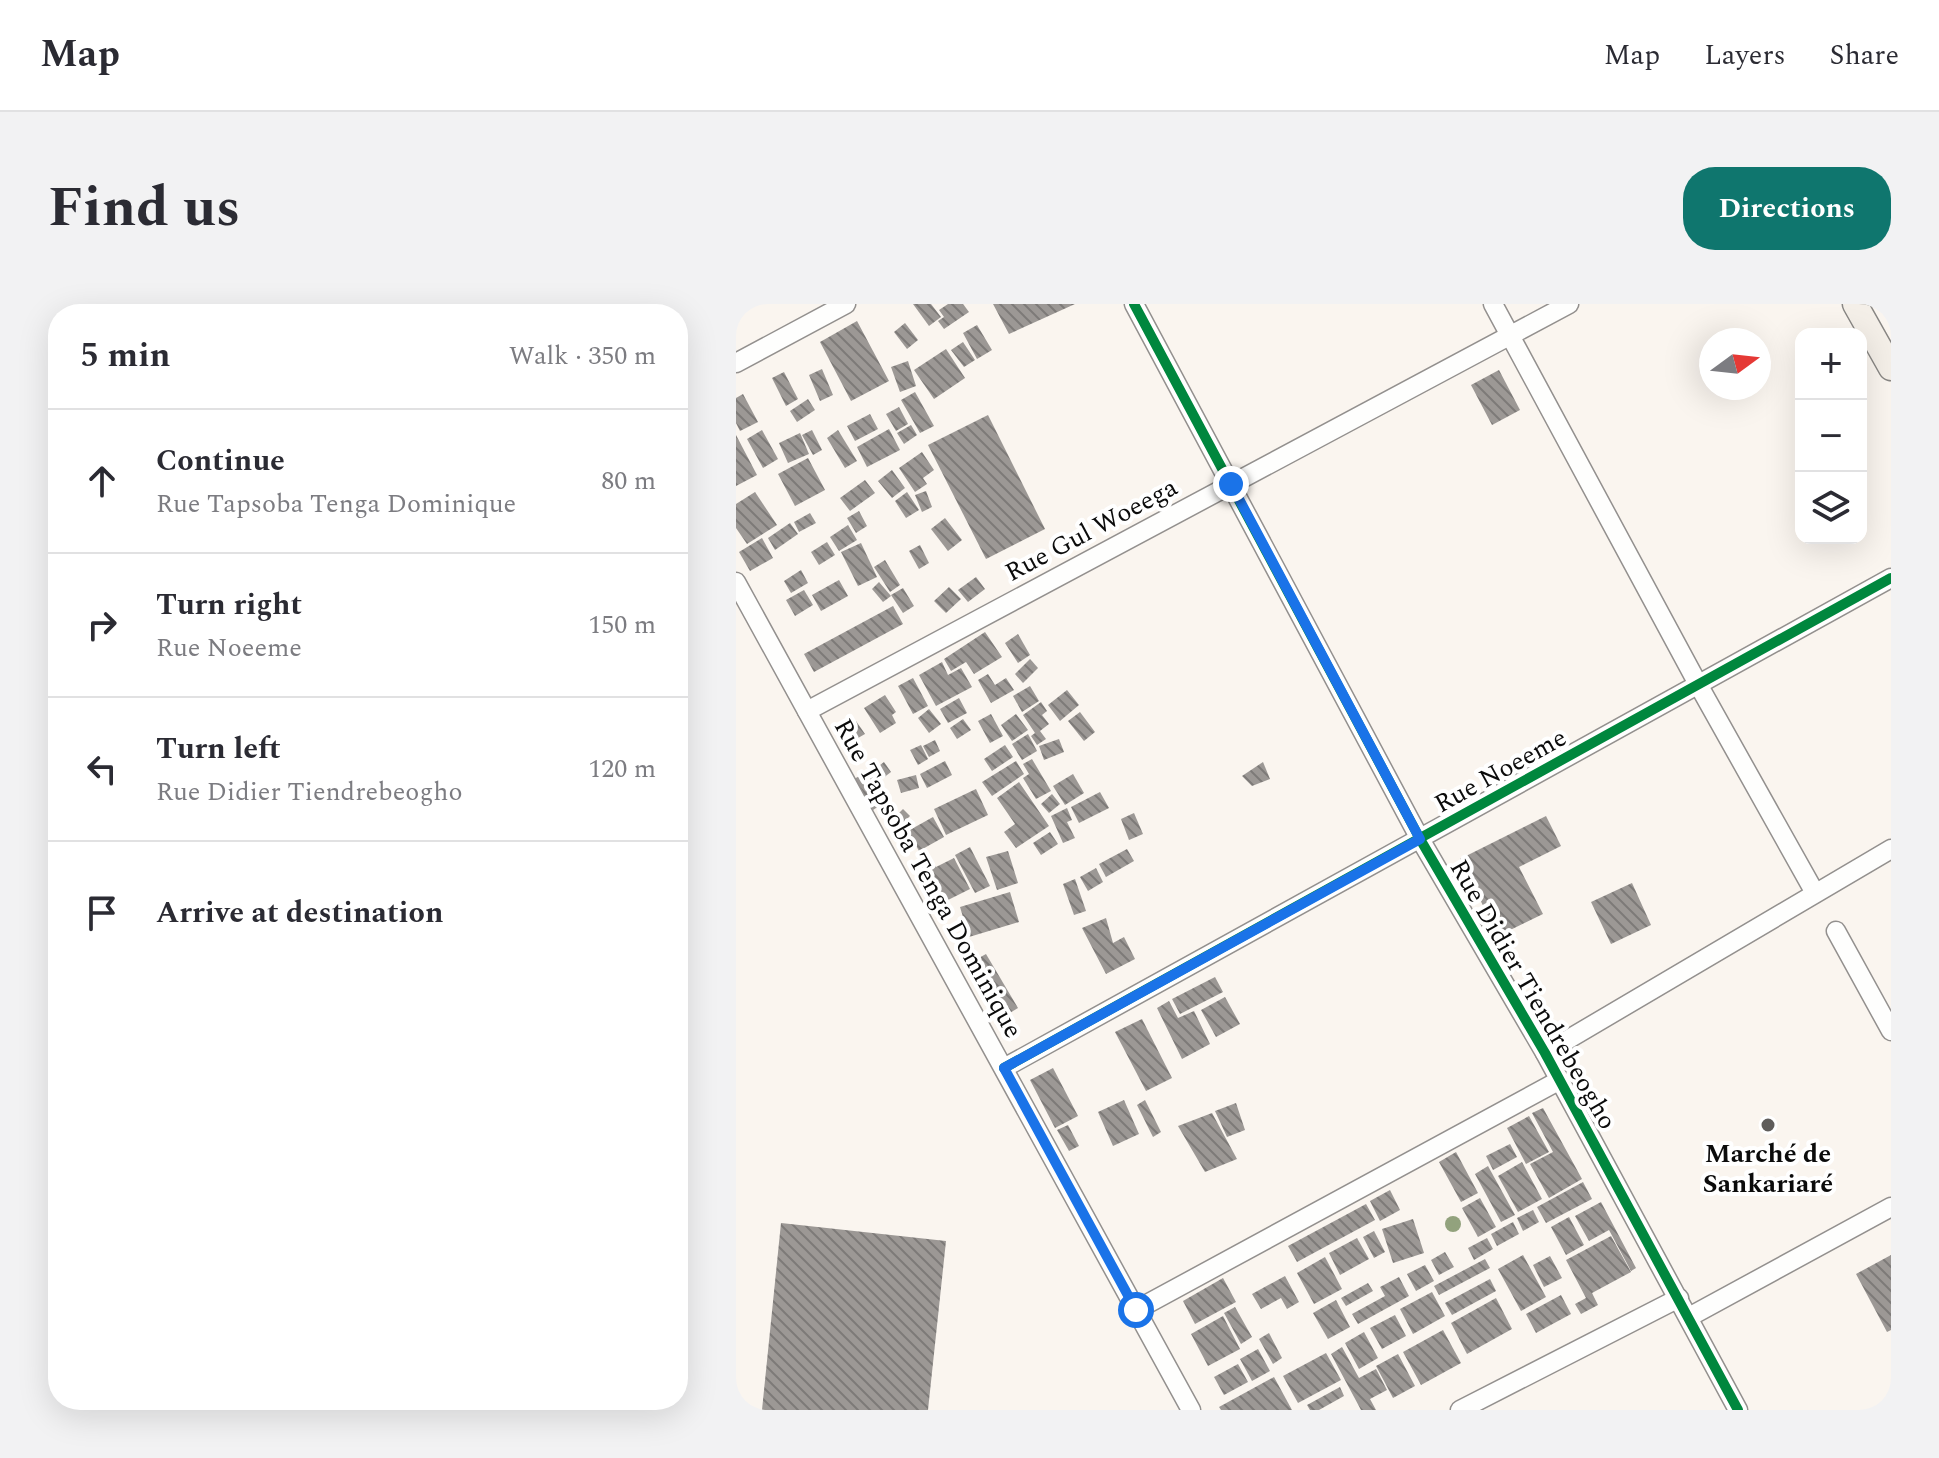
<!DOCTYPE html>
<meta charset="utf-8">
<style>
:root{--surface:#fff;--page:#f2f2f3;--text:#2b2b33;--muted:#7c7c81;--line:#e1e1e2;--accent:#0f766e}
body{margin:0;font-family:Spectral,serif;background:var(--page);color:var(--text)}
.controls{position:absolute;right:24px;top:24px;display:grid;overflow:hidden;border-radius:16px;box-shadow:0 8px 32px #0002}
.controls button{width:72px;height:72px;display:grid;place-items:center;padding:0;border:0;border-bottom:2px solid var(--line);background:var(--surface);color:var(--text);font:40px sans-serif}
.compass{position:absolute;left:963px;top:24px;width:72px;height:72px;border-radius:50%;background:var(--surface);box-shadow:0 8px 32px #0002;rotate:75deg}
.stop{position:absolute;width:24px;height:24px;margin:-18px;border:6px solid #1a73e8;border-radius:50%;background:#fff}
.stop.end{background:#1a73e8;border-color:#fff;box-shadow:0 2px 8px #0008}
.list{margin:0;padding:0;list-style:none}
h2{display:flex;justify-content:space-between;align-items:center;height:104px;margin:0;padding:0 32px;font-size:34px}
h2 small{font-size:26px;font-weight:400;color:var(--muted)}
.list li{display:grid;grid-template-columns:52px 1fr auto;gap:24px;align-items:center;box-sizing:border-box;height:144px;padding:0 32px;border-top:2px solid var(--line)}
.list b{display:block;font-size:30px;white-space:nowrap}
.list p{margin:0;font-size:26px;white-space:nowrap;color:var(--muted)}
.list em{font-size:26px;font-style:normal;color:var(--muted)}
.icon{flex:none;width:44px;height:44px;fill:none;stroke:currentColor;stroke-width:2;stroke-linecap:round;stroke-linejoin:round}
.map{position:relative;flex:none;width:1155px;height:1106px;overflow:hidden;border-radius:32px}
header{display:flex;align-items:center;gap:48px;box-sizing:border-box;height:112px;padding:0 40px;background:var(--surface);border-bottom:2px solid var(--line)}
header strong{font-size:38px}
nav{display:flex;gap:44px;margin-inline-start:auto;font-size:28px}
.intro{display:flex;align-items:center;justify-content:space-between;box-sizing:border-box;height:192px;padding:0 48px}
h1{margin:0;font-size:56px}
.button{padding:20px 36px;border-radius:32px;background:var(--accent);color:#fff;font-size:28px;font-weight:700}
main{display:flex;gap:48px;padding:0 48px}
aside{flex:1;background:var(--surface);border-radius:32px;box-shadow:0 8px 32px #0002}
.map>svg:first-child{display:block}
.building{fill:url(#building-back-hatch)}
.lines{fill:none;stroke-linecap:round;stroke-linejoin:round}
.minor-casing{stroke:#93908e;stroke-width:21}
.secondary-casing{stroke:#898784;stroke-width:27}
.minor{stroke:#fefefd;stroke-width:18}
.secondary{stroke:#f4efe8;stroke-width:24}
.cycleway-casing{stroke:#fff;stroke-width:15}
.cycleway{stroke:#00873e;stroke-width:10}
.tree{fill:#92a27d}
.route{stroke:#1a73e8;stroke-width:10}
.poi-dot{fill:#5f5d5b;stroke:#fff;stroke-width:3}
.labels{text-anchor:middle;stroke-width:8;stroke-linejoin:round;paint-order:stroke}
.street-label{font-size:26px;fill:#0b0b0b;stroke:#fff}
.poi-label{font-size:26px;font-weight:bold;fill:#0b0b0b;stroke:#fff}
</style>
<header>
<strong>Map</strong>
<nav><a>Map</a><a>Layers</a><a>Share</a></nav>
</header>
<div class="intro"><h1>Find us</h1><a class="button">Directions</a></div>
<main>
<aside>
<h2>5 min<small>Walk · 350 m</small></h2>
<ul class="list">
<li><svg class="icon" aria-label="ahead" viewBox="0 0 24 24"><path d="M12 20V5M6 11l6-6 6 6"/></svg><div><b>Continue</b><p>Rue Tapsoba Tenga Dominique</p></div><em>80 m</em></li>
<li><svg class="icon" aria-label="right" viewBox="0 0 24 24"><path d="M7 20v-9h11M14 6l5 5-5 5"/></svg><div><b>Turn right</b><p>Rue Noeeme</p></div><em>150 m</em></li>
<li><svg class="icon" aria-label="left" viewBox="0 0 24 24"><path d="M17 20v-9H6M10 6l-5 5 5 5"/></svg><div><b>Turn left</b><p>Rue Didier Tiendrebeogho</p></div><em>120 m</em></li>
<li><svg class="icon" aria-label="arrive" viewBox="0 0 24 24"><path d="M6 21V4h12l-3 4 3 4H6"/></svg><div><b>Arrive at destination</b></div></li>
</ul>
</aside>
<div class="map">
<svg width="1155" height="1106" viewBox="0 0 1155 1106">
<defs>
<pattern id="building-back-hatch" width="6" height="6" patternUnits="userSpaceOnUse" patternTransform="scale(2)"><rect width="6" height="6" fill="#9c9895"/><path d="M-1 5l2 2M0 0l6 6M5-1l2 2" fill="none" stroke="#7d7a78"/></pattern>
</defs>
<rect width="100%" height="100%" fill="#faf5ef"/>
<g class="building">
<polygon points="177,0 195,0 205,13 193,22"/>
<polygon points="212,0 227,0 233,8 208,25 202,17 208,13 203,6"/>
<polygon points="257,0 339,0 273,30"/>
<polygon points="121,17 153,77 115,97 84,38"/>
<polygon points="169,19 182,36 171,45 158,28"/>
<polygon points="241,21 256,46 241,55 227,29"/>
<polygon points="227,38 239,56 228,63 215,46"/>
<polygon points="210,45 229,74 198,95 178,66"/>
<polygon points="172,57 180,82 164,88 155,63"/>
<polygon points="86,65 97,91 84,97 73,71"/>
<polygon points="763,66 784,106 756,121 735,81"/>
<polygon points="48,68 62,95 50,102 36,74"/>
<polygon points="179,88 198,122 184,129 165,96"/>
<polygon points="7,90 22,118 4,127 0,119 0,94"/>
<polygon points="72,95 79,106 61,118 54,107"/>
<polygon points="163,103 172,120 160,127 150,110"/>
<polygon points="134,110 142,125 119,137 111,122"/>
<polygon points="252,111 309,225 250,255 192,141"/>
<polygon points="175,121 181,131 168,140 161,129"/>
<polygon points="153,125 164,146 131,163 121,143"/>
<polygon points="26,126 42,155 27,164 11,135"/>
<polygon points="76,126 86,146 77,151 66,131"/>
<polygon points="102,126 121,157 109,164 91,134"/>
<polygon points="64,129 73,150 52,159 43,139"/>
<polygon points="0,131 21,171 0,182"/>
<polygon points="186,148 198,166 187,174 191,180 179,188 163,164"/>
<polygon points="72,154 89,186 59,202 42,170"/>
<polygon points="156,166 169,184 156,194 142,177"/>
<polygon points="129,176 139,189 114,207 104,194"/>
<polygon points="190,187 196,203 186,208 179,191"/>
<polygon points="19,188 41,221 11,240 0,224 0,200"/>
<polygon points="171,188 183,206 170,214 159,197"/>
<polygon points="123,207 131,222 120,229 111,214"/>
<polygon points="74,209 80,219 63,228 58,218"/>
<polygon points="209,214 226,236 212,247 195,225"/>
<polygon points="54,219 62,230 39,246 32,234"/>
<polygon points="112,221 121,236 103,247 94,233"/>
<polygon points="26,234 37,254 14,267 3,248"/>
<polygon points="91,238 99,251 83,261 75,248"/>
<polygon points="125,239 141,273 122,282 105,248"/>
<polygon points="184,241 193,259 183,265 173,247"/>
<polygon points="149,256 164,281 154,288 138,263"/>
<polygon points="65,266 72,279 55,289 48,277"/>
<polygon points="240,273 249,285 232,298 222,286"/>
<polygon points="103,276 112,292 85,307 76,291"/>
<polygon points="143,278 155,292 147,298 136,285"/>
<polygon points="213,283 225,295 210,309 198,297"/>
<polygon points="167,284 178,302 167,309 155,291"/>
<polygon points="68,286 77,301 59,312 50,296"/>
<polygon points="157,302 167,320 78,368 68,350"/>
<polygon points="249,328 266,353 238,370 230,358 215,367 208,355"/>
<polygon points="282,330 294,351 282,359 269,339"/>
<polygon points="294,355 302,364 287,379 279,370"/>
<polygon points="206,358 212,371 225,364 236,383 200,402 183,371"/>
<polygon points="252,370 259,381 270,374 278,386 255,399 242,376"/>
<polygon points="177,374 192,402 177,410 162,382"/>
<polygon points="294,382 303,397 286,408 277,392"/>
<polygon points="331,386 343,401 324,417 312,401"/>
<polygon points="149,391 160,408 156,411 160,419 144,429 128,404"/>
<polygon points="223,394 231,409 212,419 204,405"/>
<polygon points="305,398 311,407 306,411 313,420 304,427 310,435 301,441 295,432 299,429 287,411"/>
<polygon points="193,405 205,420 193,429 182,414"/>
<polygon points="344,408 359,428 348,437 332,417"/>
<polygon points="255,410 267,432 254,439 242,417"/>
<polygon points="280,410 292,426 276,437 265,421"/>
<polygon points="227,415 235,426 221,435 214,424"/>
<polygon points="120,417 129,430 115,438 107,425"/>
<polygon points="292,430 301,447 286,456 276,440"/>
<polygon points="323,435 328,448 308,456 303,442"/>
<polygon points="199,436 204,447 193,453 187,442"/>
<polygon points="185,441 192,455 182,461 174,446"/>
<polygon points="269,441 277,453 256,467 248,455"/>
<polygon points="296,455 315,487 300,495 287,474 293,470 287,460"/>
<polygon points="209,457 216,471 191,484 184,470"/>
<polygon points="280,457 288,470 256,492 246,478"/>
<polygon points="148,458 155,468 138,481 131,471"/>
<polygon points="527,458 534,475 516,482 506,472"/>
<polygon points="127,470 146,500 137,506 118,475"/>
<polygon points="337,470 348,489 329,501 317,482"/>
<polygon points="180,471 183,484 165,489 161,476"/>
<polygon points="283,478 313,522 280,544 268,528 279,520 261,494"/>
<polygon points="240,485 252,511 210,531 198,505"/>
<polygon points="364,488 373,504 343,519 335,503"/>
<polygon points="316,490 324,500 313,509 305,500"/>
<polygon points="331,504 336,516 331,518 339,534 327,539 315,512"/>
<polygon points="167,505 174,512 163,523 156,516"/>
<polygon points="398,509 407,530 393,536 385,515"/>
<polygon points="810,512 825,542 783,563 807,610 762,632 724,555"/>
<polygon points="197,513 208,533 183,547 172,527"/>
<polygon points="314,528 322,540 305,551 297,539"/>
<polygon points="234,543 254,582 239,589 219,551"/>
<polygon points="391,545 398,557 370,573 363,560"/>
<polygon points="272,547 282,579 261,586 250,553"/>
<polygon points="218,554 234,585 208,598 212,606 202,611 180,566 197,558 200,563"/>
<polygon points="360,564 367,578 352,587 344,573"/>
<polygon points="339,575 350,607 338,611 327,580"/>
<polygon points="896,579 915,621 875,640 855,598"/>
<polygon points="274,588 283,618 233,633 224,603"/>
<polygon points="370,614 377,639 388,633 399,655 370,670 346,624"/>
<polygon points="250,650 282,704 262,716 230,661"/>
<polygon points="479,673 487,688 444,710 436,695"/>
<polygon points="489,693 504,720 480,733 465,706"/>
<polygon points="433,697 442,714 458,707 474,740 446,755 421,704"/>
<polygon points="406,715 436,774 410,787 379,728"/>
<polygon points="317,764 342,812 319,824 294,776"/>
<polygon points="388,796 403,830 377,842 362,808"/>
<polygon points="409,796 425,828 417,833 401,801"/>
<polygon points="500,799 509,826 491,833 479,807"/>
<polygon points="807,804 846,875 813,894 794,860 817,848 796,809"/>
<polygon points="476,809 501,855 469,868 442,822"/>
<polygon points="793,812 813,848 790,860 771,824"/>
<polygon points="332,821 343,842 333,847 321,826"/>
<polygon points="774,840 781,853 757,866 750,852"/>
<polygon points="720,848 742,889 725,898 703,858"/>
<polygon points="786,858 806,895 782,908 762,872"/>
<polygon points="752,862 779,911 765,918 739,870"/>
<polygon points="847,878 856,895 810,919 801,903"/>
<polygon points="654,886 664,906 644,917 634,897"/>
<polygon points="744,894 760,923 742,933 726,904"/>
<polygon points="865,898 900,964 895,967 873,926 853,937 839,912"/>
<polygon points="630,900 639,916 561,958 552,942"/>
<polygon points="797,906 803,918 787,927 781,914"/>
<polygon points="833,913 848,941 830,951 815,923"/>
<polygon points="677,915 688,949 657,959 646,925"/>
<polygon points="777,918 783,930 761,942 755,930"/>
<polygon points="45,919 210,937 192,1106 26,1106"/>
<polygon points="638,927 649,948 638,954 627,933"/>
<polygon points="875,932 895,968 856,989 862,1001 845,1010 839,1000 850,994 830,956"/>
<polygon points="621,934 633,955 604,971 593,949"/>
<polygon points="751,934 757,945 738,956 732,944"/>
<polygon points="709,948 718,963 703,971 695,956"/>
<polygon points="787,951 810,993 785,1007 762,965"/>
<polygon points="1155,951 1155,1026 1151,1028 1120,970"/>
<polygon points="814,952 826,974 808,983 797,961"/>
<polygon points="589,953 606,985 578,1000 561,969"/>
<polygon points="749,955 754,964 703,991 698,982"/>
<polygon points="689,961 698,977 680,987 671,970"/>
<polygon points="549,972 563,998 551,1005 545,994 525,1005 516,990"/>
<polygon points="663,973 673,992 622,1020 616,1010 649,992 644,983"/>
<polygon points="487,974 500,998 459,1020 447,997"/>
<polygon points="754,975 760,987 716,1011 709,999"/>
<polygon points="632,979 637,987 610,1002 605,994"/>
<polygon points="696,988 709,1012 677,1030 664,1005"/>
<polygon points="825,991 835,1010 800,1029 790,1010"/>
<polygon points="760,994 776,1025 731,1050 715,1019"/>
<polygon points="600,996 614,1023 592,1035 577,1009"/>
<polygon points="499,1003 516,1033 505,1040 488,1009"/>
<polygon points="659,1011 670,1032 646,1045 634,1024"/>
<polygon points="487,1012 504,1045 472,1062 455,1030"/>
<polygon points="707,1026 725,1059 685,1081 667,1048"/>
<polygon points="628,1028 642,1054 623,1065 609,1039"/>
<polygon points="533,1029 546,1054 537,1060 523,1035"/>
<polygon points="606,1043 623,1074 640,1065 651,1086 634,1095 640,1106 625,1106 595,1050"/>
<polygon points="522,1045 534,1067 516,1077 504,1055"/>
<polygon points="590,1049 605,1076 562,1099 547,1072"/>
<polygon points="662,1050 679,1082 657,1094 640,1062"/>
<polygon points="502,1060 512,1078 488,1091 478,1073"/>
<polygon points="538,1073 556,1106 485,1106 483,1103"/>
<polygon points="604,1083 608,1092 583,1106 574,1106 571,1101"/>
</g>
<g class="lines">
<defs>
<g id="minor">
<polyline points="398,0 684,535 809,749 1002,1106"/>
<polyline points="757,0 963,382 1079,589"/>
<polyline points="0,59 110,0"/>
<polyline points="0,278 455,1106"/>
<polyline points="71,407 833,0"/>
<polyline points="1100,627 1155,727"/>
<polyline points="809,749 1155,545"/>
<polyline points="268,764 1155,274"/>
<polyline points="400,1006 824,776"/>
<polyline points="953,1013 1155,903"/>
<polyline points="724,1106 943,994"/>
</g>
<polyline id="secondary" points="1119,0 1155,64"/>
</defs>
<use href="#minor" class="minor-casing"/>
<use href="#secondary" class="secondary-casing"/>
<use href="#minor" class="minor"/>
<use href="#secondary" class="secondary"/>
<defs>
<g id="cycleway">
<polyline points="398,0 684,535 809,749 1002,1106"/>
<polyline points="268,764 1155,274"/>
</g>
</defs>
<use href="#cycleway" class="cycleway-casing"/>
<use href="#cycleway" class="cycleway"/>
</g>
<circle class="tree" cx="717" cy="920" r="8"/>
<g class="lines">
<polyline class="route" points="400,1006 268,764 684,535 495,180"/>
</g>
<circle class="poi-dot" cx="1032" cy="821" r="8"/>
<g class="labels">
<g class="street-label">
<text transform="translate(355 225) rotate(-28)" y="9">Rue Gul Woeega</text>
<text transform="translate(764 466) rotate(-29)" y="9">Rue Noeeme</text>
<text transform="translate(193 574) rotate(61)" y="9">Rue Tapsoba Tenga Dominique</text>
<text transform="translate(798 690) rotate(60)" y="9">Rue Didier Tiendrebeogho</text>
</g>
<g class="poi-label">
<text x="1032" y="858">Marché de<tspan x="1032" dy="30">Sankariaré</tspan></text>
</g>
</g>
</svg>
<div class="controls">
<button>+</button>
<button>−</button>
<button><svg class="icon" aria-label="layers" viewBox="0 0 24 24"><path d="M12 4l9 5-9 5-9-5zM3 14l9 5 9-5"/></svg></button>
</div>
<svg class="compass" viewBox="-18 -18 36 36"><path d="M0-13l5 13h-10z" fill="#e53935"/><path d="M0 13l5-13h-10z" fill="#7c7c81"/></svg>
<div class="stop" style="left:400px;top:1006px"></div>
<div class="stop end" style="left:495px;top:180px"></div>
</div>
</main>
